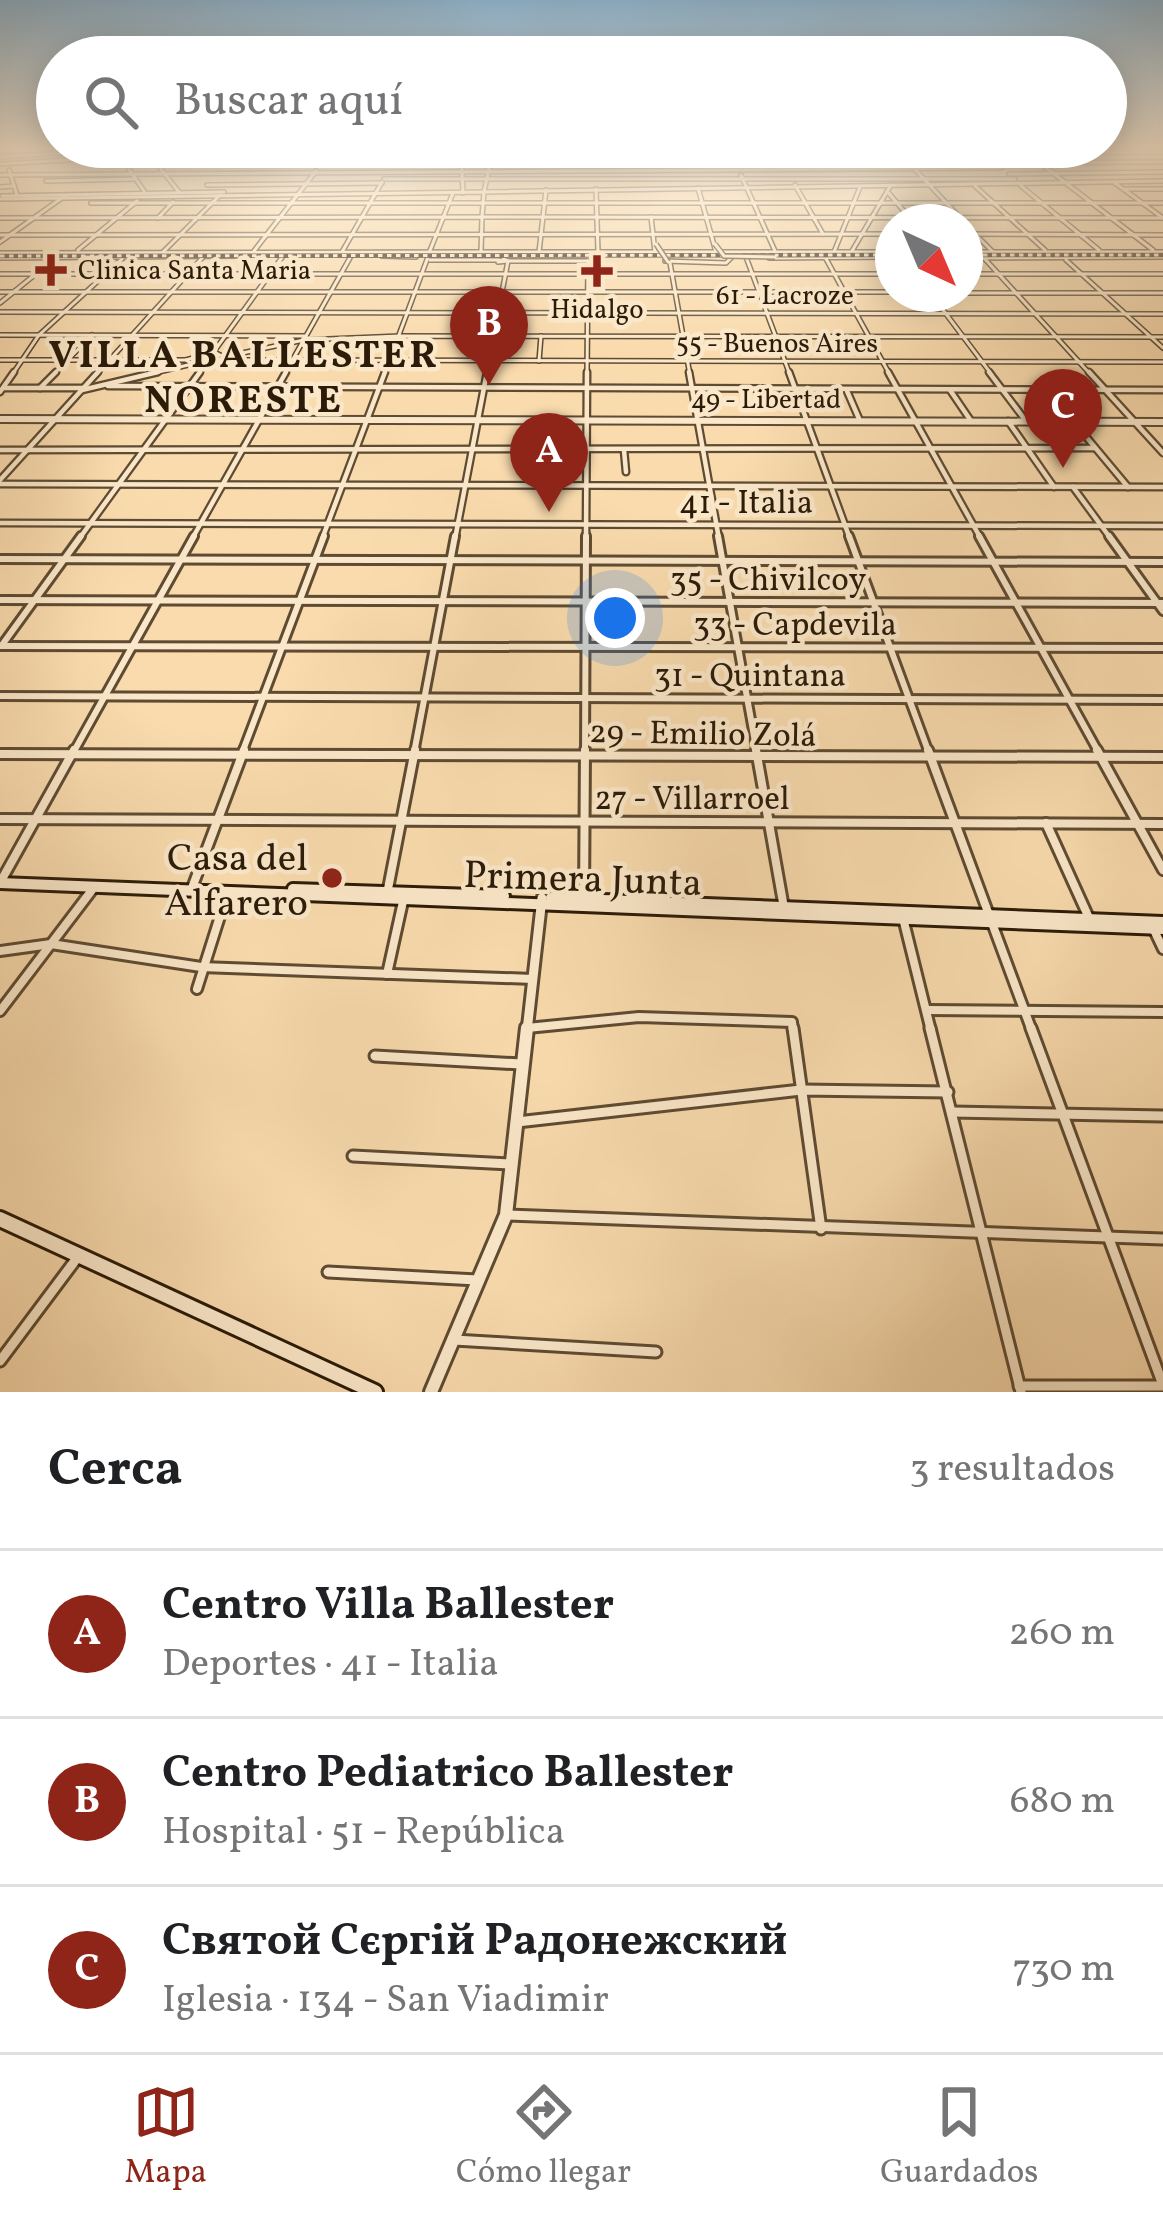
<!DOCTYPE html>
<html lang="es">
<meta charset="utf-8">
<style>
:root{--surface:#fff;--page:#f6f6f6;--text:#202124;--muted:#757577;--line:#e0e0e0;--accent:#8f2418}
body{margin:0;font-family:Vollkorn,serif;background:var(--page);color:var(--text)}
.compass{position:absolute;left:875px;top:204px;width:108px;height:108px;border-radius:50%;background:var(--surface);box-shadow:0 6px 30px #0003;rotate:136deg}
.you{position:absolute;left:615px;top:618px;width:42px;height:42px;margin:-30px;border:9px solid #fff;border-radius:50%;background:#1a73e8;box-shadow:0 0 0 18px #1a73e833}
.badge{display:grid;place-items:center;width:78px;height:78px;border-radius:50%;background:var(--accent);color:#fff;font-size:39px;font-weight:700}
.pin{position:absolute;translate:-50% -99px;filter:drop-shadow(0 3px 6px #0008)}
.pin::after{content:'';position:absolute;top:63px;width:42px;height:36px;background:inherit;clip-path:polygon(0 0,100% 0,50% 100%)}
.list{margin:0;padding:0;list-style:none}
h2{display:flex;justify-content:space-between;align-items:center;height:156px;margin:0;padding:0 48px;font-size:51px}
h2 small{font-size:39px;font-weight:400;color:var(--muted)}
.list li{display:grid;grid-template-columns:78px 1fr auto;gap:36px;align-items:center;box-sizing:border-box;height:168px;padding:0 48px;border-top:3px solid var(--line)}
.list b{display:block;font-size:45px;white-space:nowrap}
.list p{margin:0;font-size:39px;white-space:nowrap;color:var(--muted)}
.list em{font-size:39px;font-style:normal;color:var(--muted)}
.icon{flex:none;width:66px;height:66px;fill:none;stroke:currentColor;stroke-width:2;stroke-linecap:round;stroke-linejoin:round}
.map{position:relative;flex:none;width:1163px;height:1392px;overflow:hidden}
.search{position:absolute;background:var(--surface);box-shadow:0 6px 30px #0003;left:36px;right:36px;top:36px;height:132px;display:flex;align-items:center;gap:30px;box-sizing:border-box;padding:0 42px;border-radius:66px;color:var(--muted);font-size:45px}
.sheet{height:660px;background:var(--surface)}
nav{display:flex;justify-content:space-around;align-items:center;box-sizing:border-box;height:168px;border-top:3px solid var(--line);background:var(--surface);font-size:33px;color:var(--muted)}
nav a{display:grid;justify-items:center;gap:6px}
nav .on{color:var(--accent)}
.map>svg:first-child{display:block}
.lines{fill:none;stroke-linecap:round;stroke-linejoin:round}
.minor-tunnel{stroke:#d0b58d;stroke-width:3;stroke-dasharray:3 1.5;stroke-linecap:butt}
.pedestrian-casing{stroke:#5e4b32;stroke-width:6}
.minor-far4-casing{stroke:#5e4b32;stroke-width:6}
.minor-far3-casing{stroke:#5e4b32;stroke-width:9}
.minor-far2-casing{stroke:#5e4b32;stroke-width:12}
.minor-far1-casing{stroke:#5e4b32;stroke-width:14}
.minor-casing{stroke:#5e4b32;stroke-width:15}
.tertiary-far3-casing{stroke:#5e4b32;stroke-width:6}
.tertiary-far2-casing{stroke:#5e4b32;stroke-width:10}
.tertiary-far1-casing{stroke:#5e4b32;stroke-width:15}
.tertiary-casing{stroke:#5e4b32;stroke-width:18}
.secondary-far1-casing{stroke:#2b1b08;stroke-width:16}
.secondary-casing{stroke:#2b1b08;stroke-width:20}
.pedestrian{stroke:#fbe8ca;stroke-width:3}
.minor-far4{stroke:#fbe8ca;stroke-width:3}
.minor-far3{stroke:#fbe8ca;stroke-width:4.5}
.minor-far2{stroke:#fbe8ca;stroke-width:6}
.minor-far1{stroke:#fbe8ca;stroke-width:8}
.minor{stroke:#fbe8ca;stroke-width:9}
.tertiary-far3{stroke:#fbe8ca;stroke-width:3}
.tertiary-far2{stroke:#fbe8ca;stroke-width:6}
.tertiary-far1{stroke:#fbe8ca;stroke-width:9}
.tertiary{stroke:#fbe8ca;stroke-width:12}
.secondary-far1{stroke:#fbe8ca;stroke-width:10}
.secondary{stroke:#fbe8ca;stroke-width:14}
.rail-casing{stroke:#2b1b08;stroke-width:4.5}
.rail{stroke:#fbe8ca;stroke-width:3;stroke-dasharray:4.5;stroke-linecap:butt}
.minor-bridge-casing{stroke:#5e4b32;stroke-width:6;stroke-linecap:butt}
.minor-bridge{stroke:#fbe8ca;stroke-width:3}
.poi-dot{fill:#8f2418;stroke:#fbe8ca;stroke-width:4.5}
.labels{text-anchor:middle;stroke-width:9;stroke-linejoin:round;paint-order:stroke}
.far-poi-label{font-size:27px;fill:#2b1b08;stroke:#fbe8ca;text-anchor:start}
.far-street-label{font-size:27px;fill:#2b1b08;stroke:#fbe8ca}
.street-label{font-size:33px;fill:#2b1b08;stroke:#fbe8ca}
.far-district-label{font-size:39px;font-weight:bold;letter-spacing:3px;fill:#2b1b08;stroke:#fbe8ca}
.near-poi-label{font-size:39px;fill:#2b1b08;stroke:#fbe8ca;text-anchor:end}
.near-street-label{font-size:39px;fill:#2b1b08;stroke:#fbe8ca}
</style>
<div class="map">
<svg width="1163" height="1392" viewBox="0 0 1163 1392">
<rect width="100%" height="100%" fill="#f9dbae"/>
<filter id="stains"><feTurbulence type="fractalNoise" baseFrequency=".00167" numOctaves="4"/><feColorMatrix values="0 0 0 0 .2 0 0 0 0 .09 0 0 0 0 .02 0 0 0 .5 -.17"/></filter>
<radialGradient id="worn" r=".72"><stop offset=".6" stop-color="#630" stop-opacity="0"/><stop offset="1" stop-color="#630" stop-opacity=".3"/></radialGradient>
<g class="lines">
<polyline class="minor-tunnel" points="414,256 429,255 436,239"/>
<defs>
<g id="pedestrian">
<polyline points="430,260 499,260"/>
<polyline points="508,261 588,261"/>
</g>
<g id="minor-far4">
<polyline points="493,150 484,192 1163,181"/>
<polyline points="752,150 762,169"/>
<polyline points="897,150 964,222"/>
<polyline points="1023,150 1153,250"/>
<polyline points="0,151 18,150"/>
<polyline points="275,152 734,150"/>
<polyline points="1024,153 1163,152"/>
<polyline points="149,156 193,154"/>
<polyline points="988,156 1027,156"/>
<polyline points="0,157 96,151"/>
<polyline points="262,161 989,159"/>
<polyline points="994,163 1163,162"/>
<polyline points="0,164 136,156"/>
<polyline points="9,170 17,195"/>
<polyline points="1009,174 1163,172"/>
<polyline points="0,175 1001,168"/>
<polyline points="741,175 775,251"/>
<polyline points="384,179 1015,179"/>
<polyline points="46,181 135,179"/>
<polyline points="1115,183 1163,218"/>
<polyline points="207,185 382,183"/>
<polyline points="795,185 823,234"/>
<polyline points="975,186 1045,250"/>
<polyline points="1021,186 1099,250"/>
<polyline points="0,187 14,186"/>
<polyline points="698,188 716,252"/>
<polyline points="596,189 598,252"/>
<polyline points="1125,189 1163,189"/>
<polyline points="144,191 124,162 153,159 179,192"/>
<polyline points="887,191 913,222"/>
<polyline points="2,196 224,192"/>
<polyline points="651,217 655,252"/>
<polyline points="0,218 482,217 481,252"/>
<polyline points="158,218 173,202"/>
<polyline points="965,224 993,252"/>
<polyline points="965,234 1163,235"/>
<polyline points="0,235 893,234"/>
<polyline points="0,242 66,195"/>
<polyline points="78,250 137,201"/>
<polyline points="254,251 316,171"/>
<polyline points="852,251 891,185"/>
<polyline points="163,252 220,195"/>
<polyline points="342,252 382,182"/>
<polyline points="478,252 893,252"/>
<polyline points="539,252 546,190"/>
<polyline points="834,252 860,187"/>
<polyline points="965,252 1163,252"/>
<polyline points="0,253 477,252"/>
<polyline points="429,253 453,193"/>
<polyline points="382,256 416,257"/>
<polyline points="746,257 790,375"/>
<polyline points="825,257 890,375"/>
<polyline points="0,258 236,256"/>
<polyline points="769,258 893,257"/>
<polyline points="965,258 1163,257"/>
<polyline points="984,258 1091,375"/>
<polygon points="504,259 508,261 498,262"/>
<polyline points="1066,260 1163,348"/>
<polyline points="665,261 726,263 732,257"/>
<polyline points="670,263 690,375"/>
<polyline points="0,274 893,274"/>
<polyline points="965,274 1163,274"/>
<polyline points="0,292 893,292"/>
<polyline points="965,293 1163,293"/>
<polyline points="931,294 992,375"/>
<polyline points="0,303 53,260"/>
<polyline points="0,312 1163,314"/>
<polyline points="0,335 306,336"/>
<polyline points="215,350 283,256"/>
<polygon points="214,352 230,360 199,369 186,360"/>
<polyline points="228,356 304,340 400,336 1163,337"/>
<polyline points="0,360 186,360"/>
<polyline points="230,360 1163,362"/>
<polyline points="539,361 541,336"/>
<polyline points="12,375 39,335 122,259"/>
<polyline points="53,375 92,335"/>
<polyline points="96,375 203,257"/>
<polyline points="146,375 188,365"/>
<polyline points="198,375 202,369"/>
<polyline points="284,375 351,256"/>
<polyline points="384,375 428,257"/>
<polyline points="486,375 508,261"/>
<polyline points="587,375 588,261"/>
</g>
<g id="minor-far3">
<polyline points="689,372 719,539"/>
<polyline points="789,372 850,539"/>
<polyline points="888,372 981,539"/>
<polyline points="989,372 1026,421"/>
<polyline points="1089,372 1163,453"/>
<polyline points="108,386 1163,390"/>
<polyline points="4,388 84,388"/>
<polyline points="40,388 56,372"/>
<polyline points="82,390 158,372"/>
<polyline points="950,390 971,421"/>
<polyline points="847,391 860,421"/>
<polyline points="0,392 14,372"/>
<polyline points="1008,421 1054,487"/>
<polyline points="1073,421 1128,487"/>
<polyline points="0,450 1095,448"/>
<polyline points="624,450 626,472"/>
<polyline points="0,480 98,372"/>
<polyline points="0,484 1163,487"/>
<polyline points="1073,487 1111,539"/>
<polyline points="0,523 1163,526"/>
<polyline points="79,539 200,372"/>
<polyline points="192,539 286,372"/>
<polyline points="322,539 385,372"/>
<polyline points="455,539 487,372"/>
<polyline points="586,539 587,372"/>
</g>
<g id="minor-far2">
<polyline points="718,536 757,753"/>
<polyline points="849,536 929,753"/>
<polyline points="979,536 1099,753"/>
<polyline points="1109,536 1163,611"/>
<polyline points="0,559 1163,562"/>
<polyline points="0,600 1163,603"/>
<polyline points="2,645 81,536"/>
<polyline points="0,646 1163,648"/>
<polyline points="0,696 1163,700"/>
<polyline points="73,753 194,536"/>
<polyline points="242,753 324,536"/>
<polyline points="414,753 455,536"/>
<polyline points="585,753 586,536"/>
</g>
<g id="minor-far1">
<polyline points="756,750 784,908"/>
<polyline points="928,750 1032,1031"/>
<polyline points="1097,750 1163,870"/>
<polyline points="0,754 1163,757"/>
<polyline points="0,819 1163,824"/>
<polyline points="1046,823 1089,918"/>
<polyline points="1,881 74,750"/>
<polyline points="192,888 244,750"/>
<polyline points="387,894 415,750"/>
<polyline points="584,902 585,750"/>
<polyline points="903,918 931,1031"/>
<polyline points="1154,930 1163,949"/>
<polyline points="0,951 51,944 201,967 533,979"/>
<polyline points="387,974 404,897"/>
<polyline points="197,989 228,891"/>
<polyline points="928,1010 1163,1012"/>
<polyline points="0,1011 92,890"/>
<polyline points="527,1028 639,1017 792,1022 793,1031"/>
</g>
<g id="minor">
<polyline points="793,1028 821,1229"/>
<polyline points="930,1028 1021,1392"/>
<polyline points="1031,1028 1163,1385"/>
<polyline points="375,1056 521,1064"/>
<polyline points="953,1112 1163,1116"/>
<polyline points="517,1122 801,1090 948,1092"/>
<polyline points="353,1156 511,1164"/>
<polyline points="506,1215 1163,1239"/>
<polyline points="328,1272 477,1280"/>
<polyline points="454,1340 656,1352"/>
<polyline points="0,1361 77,1258"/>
<polyline points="1019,1386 1163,1386"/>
</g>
<g id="tertiary-far3">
<polyline points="461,150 463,193"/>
<polyline points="0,199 484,192 482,217 1163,218"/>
<polyline points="91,203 1163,203"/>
</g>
<polyline id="tertiary-far2" points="0,419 1163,422"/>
<polyline id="tertiary-far1" points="527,1031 542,898"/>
<polyline id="tertiary" points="431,1392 506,1215 527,1028"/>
<g id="secondary-far1">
<polyline points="0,883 1163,929"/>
<polyline points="293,889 504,896"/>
<polyline points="551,898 1163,922"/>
</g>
<polyline id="secondary" points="0,1219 375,1392"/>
</defs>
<use href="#pedestrian" class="pedestrian-casing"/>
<use href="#minor-far4" class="minor-far4-casing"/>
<use href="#minor-far3" class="minor-far3-casing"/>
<use href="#minor-far2" class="minor-far2-casing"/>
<use href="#minor-far1" class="minor-far1-casing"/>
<use href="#minor" class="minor-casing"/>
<use href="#tertiary-far3" class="tertiary-far3-casing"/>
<use href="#tertiary-far2" class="tertiary-far2-casing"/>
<use href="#tertiary-far1" class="tertiary-far1-casing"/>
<use href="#tertiary" class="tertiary-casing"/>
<use href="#secondary-far1" class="secondary-far1-casing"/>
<use href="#secondary" class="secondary-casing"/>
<use href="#pedestrian" class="pedestrian"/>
<use href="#minor-far4" class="minor-far4"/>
<use href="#minor-far3" class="minor-far3"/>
<use href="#minor-far2" class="minor-far2"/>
<use href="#minor-far1" class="minor-far1"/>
<use href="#minor" class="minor"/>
<use href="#tertiary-far3" class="tertiary-far3"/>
<use href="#tertiary-far2" class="tertiary-far2"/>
<use href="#tertiary-far1" class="tertiary-far1"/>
<use href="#tertiary" class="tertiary"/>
<use href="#secondary-far1" class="secondary-far1"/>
<use href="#secondary" class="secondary"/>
<defs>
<g id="rail">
<polyline points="965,255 1163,255"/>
<polyline points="0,256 893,255"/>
</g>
</defs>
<use href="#rail" class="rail-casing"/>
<use href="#rail" class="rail"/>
<defs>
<g id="minor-bridge">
<polyline points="656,244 668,262"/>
<polyline points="715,244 724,256 775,257"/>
</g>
</defs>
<use href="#minor-bridge" class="minor-bridge-casing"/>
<use href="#minor-bridge" class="minor-bridge"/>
</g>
<linearGradient id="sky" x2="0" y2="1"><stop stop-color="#8cb6d4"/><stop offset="0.43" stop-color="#fcefdb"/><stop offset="1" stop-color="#fcefdb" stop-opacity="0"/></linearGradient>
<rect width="1163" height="345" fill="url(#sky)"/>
<g class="poi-dot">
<path d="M45 252h12v12h12v12h-12v12h-12v-12h-12v-12h12z"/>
<path d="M591 253h12v12h12v12h-12v12h-12v-12h-12v-12h12z"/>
<circle cx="332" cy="878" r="12"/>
</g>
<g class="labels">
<g class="far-poi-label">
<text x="78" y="279">Clinica Santa Maria</text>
<text x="597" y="318" text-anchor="middle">Hidalgo</text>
</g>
<g class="far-street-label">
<text x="785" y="304">61 - Lacroze</text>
<text x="777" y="352">55 - Buenos Aires</text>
<text x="766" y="408">49 - Libertad</text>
</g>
<g class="street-label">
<text x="746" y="513">41 - Italia</text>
<text x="768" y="590">35 - Chivilcoy</text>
<text x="795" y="635">33 - Capdevila</text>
<text x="750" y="686">31 - Quintana</text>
<text transform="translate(703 732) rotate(1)" y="12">29 - Emilio Zolá</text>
<text x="692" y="809">27 - Villarroel</text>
</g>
<g class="far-district-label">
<text x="244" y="367">VILLA BALLESTER<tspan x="244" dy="45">NORESTE</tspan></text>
</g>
<g class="near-poi-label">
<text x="308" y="870">Casa del<tspan x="308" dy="45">Alfarero</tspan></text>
</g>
<g class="near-street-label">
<text transform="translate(583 877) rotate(2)" y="14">Primera Junta</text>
</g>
</g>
<rect width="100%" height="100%" filter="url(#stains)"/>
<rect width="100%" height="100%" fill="url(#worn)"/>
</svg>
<svg class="compass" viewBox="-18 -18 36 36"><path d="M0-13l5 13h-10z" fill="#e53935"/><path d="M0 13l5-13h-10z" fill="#757577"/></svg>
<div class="you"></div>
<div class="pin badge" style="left:549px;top:512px">A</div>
<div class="pin badge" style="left:489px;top:385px">B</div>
<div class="pin badge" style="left:1063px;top:468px">C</div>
<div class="search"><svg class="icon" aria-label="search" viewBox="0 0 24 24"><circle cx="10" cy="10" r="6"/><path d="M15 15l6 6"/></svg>Buscar aquí</div>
</div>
<section class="sheet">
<h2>Cerca<small>3 resultados</small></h2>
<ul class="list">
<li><span class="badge">A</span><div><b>Centro Villa Ballester</b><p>Deportes · 41 - Italia</p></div><em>260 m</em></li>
<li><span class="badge">B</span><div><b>Centro Pediatrico Ballester</b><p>Hospital · 51 - República</p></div><em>680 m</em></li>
<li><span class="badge">C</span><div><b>Святой Cєргій Pадонежский</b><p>Iglesia · 134 - San Viadimir</p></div><em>730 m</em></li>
</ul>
</section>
<nav>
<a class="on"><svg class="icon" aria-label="map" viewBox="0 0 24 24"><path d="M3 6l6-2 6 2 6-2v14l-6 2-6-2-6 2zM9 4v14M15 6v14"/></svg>Mapa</a>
<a><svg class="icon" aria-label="directions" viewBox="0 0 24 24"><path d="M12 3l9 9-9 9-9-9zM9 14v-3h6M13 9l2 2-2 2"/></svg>Cómo llegar</a>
<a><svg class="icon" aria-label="saved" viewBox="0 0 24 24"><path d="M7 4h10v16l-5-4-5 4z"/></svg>Guardados</a>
</nav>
